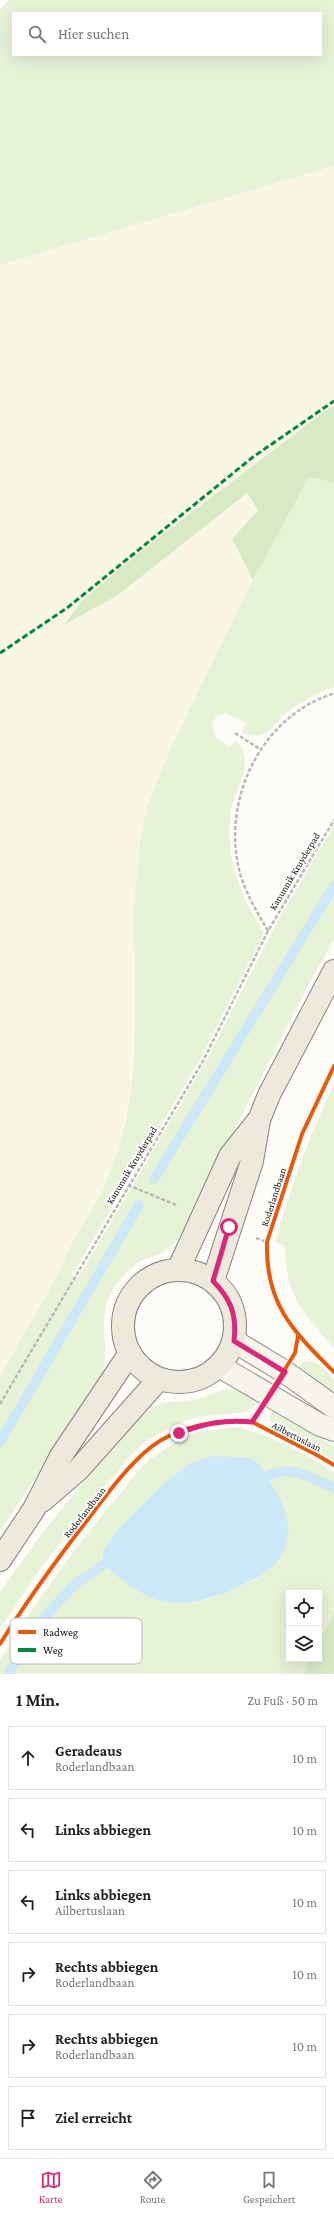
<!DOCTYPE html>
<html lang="de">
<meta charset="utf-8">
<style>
:root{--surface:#fff;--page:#f2f2f2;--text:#222;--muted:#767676;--line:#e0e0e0;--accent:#db2777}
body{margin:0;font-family:"Crimson Pro",serif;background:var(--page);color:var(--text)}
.controls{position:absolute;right:12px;bottom:12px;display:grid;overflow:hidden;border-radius:0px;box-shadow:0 4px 16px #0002}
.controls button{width:36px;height:36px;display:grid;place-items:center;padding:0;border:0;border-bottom:1px solid var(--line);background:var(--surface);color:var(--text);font:20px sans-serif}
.stop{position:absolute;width:12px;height:12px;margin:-9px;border:3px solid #db2777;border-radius:50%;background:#fff}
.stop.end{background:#db2777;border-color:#fff;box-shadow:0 1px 4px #0008}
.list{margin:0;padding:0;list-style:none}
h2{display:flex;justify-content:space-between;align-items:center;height:52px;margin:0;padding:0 16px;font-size:17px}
h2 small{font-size:13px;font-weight:400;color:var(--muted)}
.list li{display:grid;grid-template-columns:26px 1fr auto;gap:12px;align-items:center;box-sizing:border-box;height:64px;margin:0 8px 8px;padding:0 8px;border:1px solid var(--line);border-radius:0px}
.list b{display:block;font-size:15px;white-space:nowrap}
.list p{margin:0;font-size:13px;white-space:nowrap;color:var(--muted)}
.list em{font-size:13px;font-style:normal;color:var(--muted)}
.icon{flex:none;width:22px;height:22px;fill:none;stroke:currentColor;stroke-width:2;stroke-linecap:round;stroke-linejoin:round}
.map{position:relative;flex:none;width:334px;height:1674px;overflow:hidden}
.search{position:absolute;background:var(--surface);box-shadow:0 4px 16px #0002;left:12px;right:12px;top:12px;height:44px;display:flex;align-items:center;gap:10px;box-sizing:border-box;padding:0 14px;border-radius:0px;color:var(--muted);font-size:15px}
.sheet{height:484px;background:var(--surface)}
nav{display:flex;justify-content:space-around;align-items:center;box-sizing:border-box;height:56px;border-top:1px solid var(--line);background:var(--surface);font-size:11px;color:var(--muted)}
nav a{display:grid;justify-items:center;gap:2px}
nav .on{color:var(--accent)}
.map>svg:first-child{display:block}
.farmland{fill:#f9f7e4}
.green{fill:#e7f3d7;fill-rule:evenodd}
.forest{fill:#d8eac5}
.water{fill:#cde8f7}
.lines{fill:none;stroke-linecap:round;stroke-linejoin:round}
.stream{stroke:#cde8f7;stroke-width:10}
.secondary-casing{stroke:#8e8d8b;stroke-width:24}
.primary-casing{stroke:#858482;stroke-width:24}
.path{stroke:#b9b9b8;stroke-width:2.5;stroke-dasharray:4 2;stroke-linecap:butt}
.secondary{stroke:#f6f4eb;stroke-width:22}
.primary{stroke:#ede9dc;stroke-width:22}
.quiet{stroke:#00873e;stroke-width:3;stroke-dasharray:6 3;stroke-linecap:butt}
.cycleway-casing{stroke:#fff;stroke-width:6}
.cycleway{stroke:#e8590c;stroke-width:4}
.route{stroke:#db2777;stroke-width:5}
.labels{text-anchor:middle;stroke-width:4;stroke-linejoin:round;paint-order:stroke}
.street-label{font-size:10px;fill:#111;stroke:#fff}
.key{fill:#fff;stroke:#b8b8b8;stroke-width:1}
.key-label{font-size:11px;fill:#111}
</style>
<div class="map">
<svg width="334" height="1674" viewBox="0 0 334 1674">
<rect width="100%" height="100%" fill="#fdfcf7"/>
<polygon class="farmland" points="334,166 334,406 325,411 142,550 65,624 118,595 247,493 258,510 232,539 253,580 174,739 147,807 140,841 133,913 135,975 131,1090 117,1153 105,1186 70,1247 60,1271 0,1376 0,265"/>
<g class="green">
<path d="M9 0H334V166L0 265V9ZM13 13H321V55H13Z"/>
<path d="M309 477 334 483V687C316 693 297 704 283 716 276 723 271 731 262 735 255 737 248 735 241 732L246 724 226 713 216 717 212 724 215 737 230 747 235 741C258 758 235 787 231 810 224 856 240 896 264 933L202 1056 72 1275 78 1278 207 1059 276 924 334 825V940L311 980 180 1236C173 1244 168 1250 159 1254 153 1257 145 1258 139 1262 126 1271 110 1289 106 1305 100 1331 111 1356 100 1381L0 1531V1376L60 1271 70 1247 105 1186 117 1153 126 1120 131 1090 134 1052 135 975 133 913 140 841 147 807 174 740 253 580Z"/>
<path d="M334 1084V1348C302 1312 286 1296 285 1246L276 1242C290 1187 310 1136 334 1084Z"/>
<path d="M308 1361C320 1362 326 1371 334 1380V1396L298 1370 302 1362Z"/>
<polygon points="227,1389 240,1392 257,1401 255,1406 245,1412 197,1417 174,1425 146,1441 131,1455 99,1493 40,1569 0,1629 0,1592 43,1532 123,1434 152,1407 163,1403 194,1400"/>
<path d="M273 1409 334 1447V1460L275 1427C270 1421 268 1416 273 1409Z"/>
<path d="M238 1427C273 1436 303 1454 334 1472V1613L319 1641V1593H289V1659H309L304 1674H0V1660L34 1606 84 1538 136 1474 149 1460 182 1438 197 1432ZM233 1458C263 1460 261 1468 276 1491L257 1579 206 1600 150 1597 103 1565 119 1528 163 1484 189 1464Z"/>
</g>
<g class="forest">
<polygon points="334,406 334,483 309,477 253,580 232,539 258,510 247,493 118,595 64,625 82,601 142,550 325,411"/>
<polygon points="334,1613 334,1674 304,1674 309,1659 319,1659 319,1641"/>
</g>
<path class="water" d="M212 1456C224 1457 239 1456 251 1459 261 1462 267 1477 272 1485 286 1506 296 1535 280 1558 271 1573 243 1585 227 1592 210 1598 189 1605 171 1603 145 1600 122 1580 103 1565V1551L119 1528 163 1484 189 1464Z"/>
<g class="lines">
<g class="stream">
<polyline points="154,1179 334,886"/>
<polyline points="0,1442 139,1205"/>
<path d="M266 1476C295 1464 308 1477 334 1488"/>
<polyline points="8,1674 43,1619 73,1586 103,1565"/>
</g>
<defs>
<g id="secondary">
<polyline points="234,1341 285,1372 334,1407"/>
<polyline points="219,1366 320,1425 334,1430"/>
</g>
<g id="primary">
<circle cx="179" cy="1326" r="56"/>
<polyline points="178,1270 230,1156 257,1122"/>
<polyline points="213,1281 252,1161 259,1120 269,1095 334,971"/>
<polyline points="42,1501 78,1470 159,1379"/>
<polyline points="0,1560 34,1509 61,1456 130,1353"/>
</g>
</defs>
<use href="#secondary" class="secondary-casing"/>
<use href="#primary" class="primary-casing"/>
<g class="path">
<polyline points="235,733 260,749"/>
<path d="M268 931C257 912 246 894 240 873 223 809 252 735 311 703 318 699 327 696 334 693"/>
<polyline points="128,1185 176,1205"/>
<polyline points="256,1238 267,1242"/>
<polyline points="0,1404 203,1061 268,931 334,820"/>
</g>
<use href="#secondary" class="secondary"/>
<use href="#primary" class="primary"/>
<polyline class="quiet" points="0,653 67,608 253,457 334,401"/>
<defs>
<g id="cycleway">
<path d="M334 1066 302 1134 267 1242C265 1304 293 1331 334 1372"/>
<polyline points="252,1422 317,1455 334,1465"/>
<path d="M0 1644C26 1602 55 1562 85 1523 105 1497 125 1468 151 1447 178 1426 218 1419 252 1422L295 1353 298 1336"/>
</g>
</defs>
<use href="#cycleway" class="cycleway-casing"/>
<use href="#cycleway" class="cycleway"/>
</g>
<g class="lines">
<path class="route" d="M179 1433C203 1424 225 1419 252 1422L285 1372 234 1341C237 1315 231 1299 213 1281L229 1227"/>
</g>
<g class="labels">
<g class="street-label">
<text transform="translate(294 871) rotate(-59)" y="4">Kanunnik Kruyderpad</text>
<text transform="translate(131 1165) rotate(-59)" y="4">Kanunnik Kruyderpad</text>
<text transform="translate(273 1197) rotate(-72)" y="4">Roderlandbaan</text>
<text transform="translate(297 1436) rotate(27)" y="4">Ailbertuslaan</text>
<text transform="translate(84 1512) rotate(-52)" y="4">Roderlandbaan</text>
</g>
</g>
<rect x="10" y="1618" width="132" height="46" rx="6" class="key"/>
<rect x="18" y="1630" width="18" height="4" fill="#e8590c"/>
<rect x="18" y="1648" width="18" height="4" fill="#00873e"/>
<g class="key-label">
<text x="43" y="1636">Radweg</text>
<text x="43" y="1654">Weg</text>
</g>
</svg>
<div class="controls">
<button><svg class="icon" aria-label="locate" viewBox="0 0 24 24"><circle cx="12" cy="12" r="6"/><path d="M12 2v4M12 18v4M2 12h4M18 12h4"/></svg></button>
<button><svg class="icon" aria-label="layers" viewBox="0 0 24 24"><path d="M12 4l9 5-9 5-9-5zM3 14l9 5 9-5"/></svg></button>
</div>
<div class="stop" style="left:229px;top:1227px"></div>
<div class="stop end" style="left:179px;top:1433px"></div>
<div class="search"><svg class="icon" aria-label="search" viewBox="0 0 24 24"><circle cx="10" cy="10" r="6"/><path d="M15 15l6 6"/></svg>Hier suchen</div>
</div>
<section class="sheet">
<h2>1 Min.<small>Zu Fuß · 50 m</small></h2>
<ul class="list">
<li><svg class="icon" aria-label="ahead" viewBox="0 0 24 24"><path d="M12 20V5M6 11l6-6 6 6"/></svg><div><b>Geradeaus</b><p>Roderlandbaan</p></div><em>10 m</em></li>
<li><svg class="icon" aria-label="left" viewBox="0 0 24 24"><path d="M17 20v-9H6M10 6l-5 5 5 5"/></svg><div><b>Links abbiegen</b></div><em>10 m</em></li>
<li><svg class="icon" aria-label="left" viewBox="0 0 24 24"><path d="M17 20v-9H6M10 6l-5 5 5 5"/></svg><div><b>Links abbiegen</b><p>Ailbertuslaan</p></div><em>10 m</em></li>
<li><svg class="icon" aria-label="right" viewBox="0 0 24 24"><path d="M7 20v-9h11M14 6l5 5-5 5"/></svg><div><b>Rechts abbiegen</b><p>Roderlandbaan</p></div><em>10 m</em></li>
<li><svg class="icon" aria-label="right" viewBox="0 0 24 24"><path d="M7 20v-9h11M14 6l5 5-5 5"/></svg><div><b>Rechts abbiegen</b><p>Roderlandbaan</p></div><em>10 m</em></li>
<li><svg class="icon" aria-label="arrive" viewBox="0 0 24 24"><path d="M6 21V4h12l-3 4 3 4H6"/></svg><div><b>Ziel erreicht</b></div></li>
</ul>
</section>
<nav>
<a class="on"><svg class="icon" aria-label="map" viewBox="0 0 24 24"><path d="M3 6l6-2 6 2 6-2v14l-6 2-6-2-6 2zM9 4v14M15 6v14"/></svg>Karte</a>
<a><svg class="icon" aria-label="directions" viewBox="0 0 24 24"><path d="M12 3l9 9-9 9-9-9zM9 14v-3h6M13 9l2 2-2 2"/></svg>Route</a>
<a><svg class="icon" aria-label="saved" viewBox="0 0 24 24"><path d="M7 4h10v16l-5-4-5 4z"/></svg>Gespeichert</a>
</nav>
